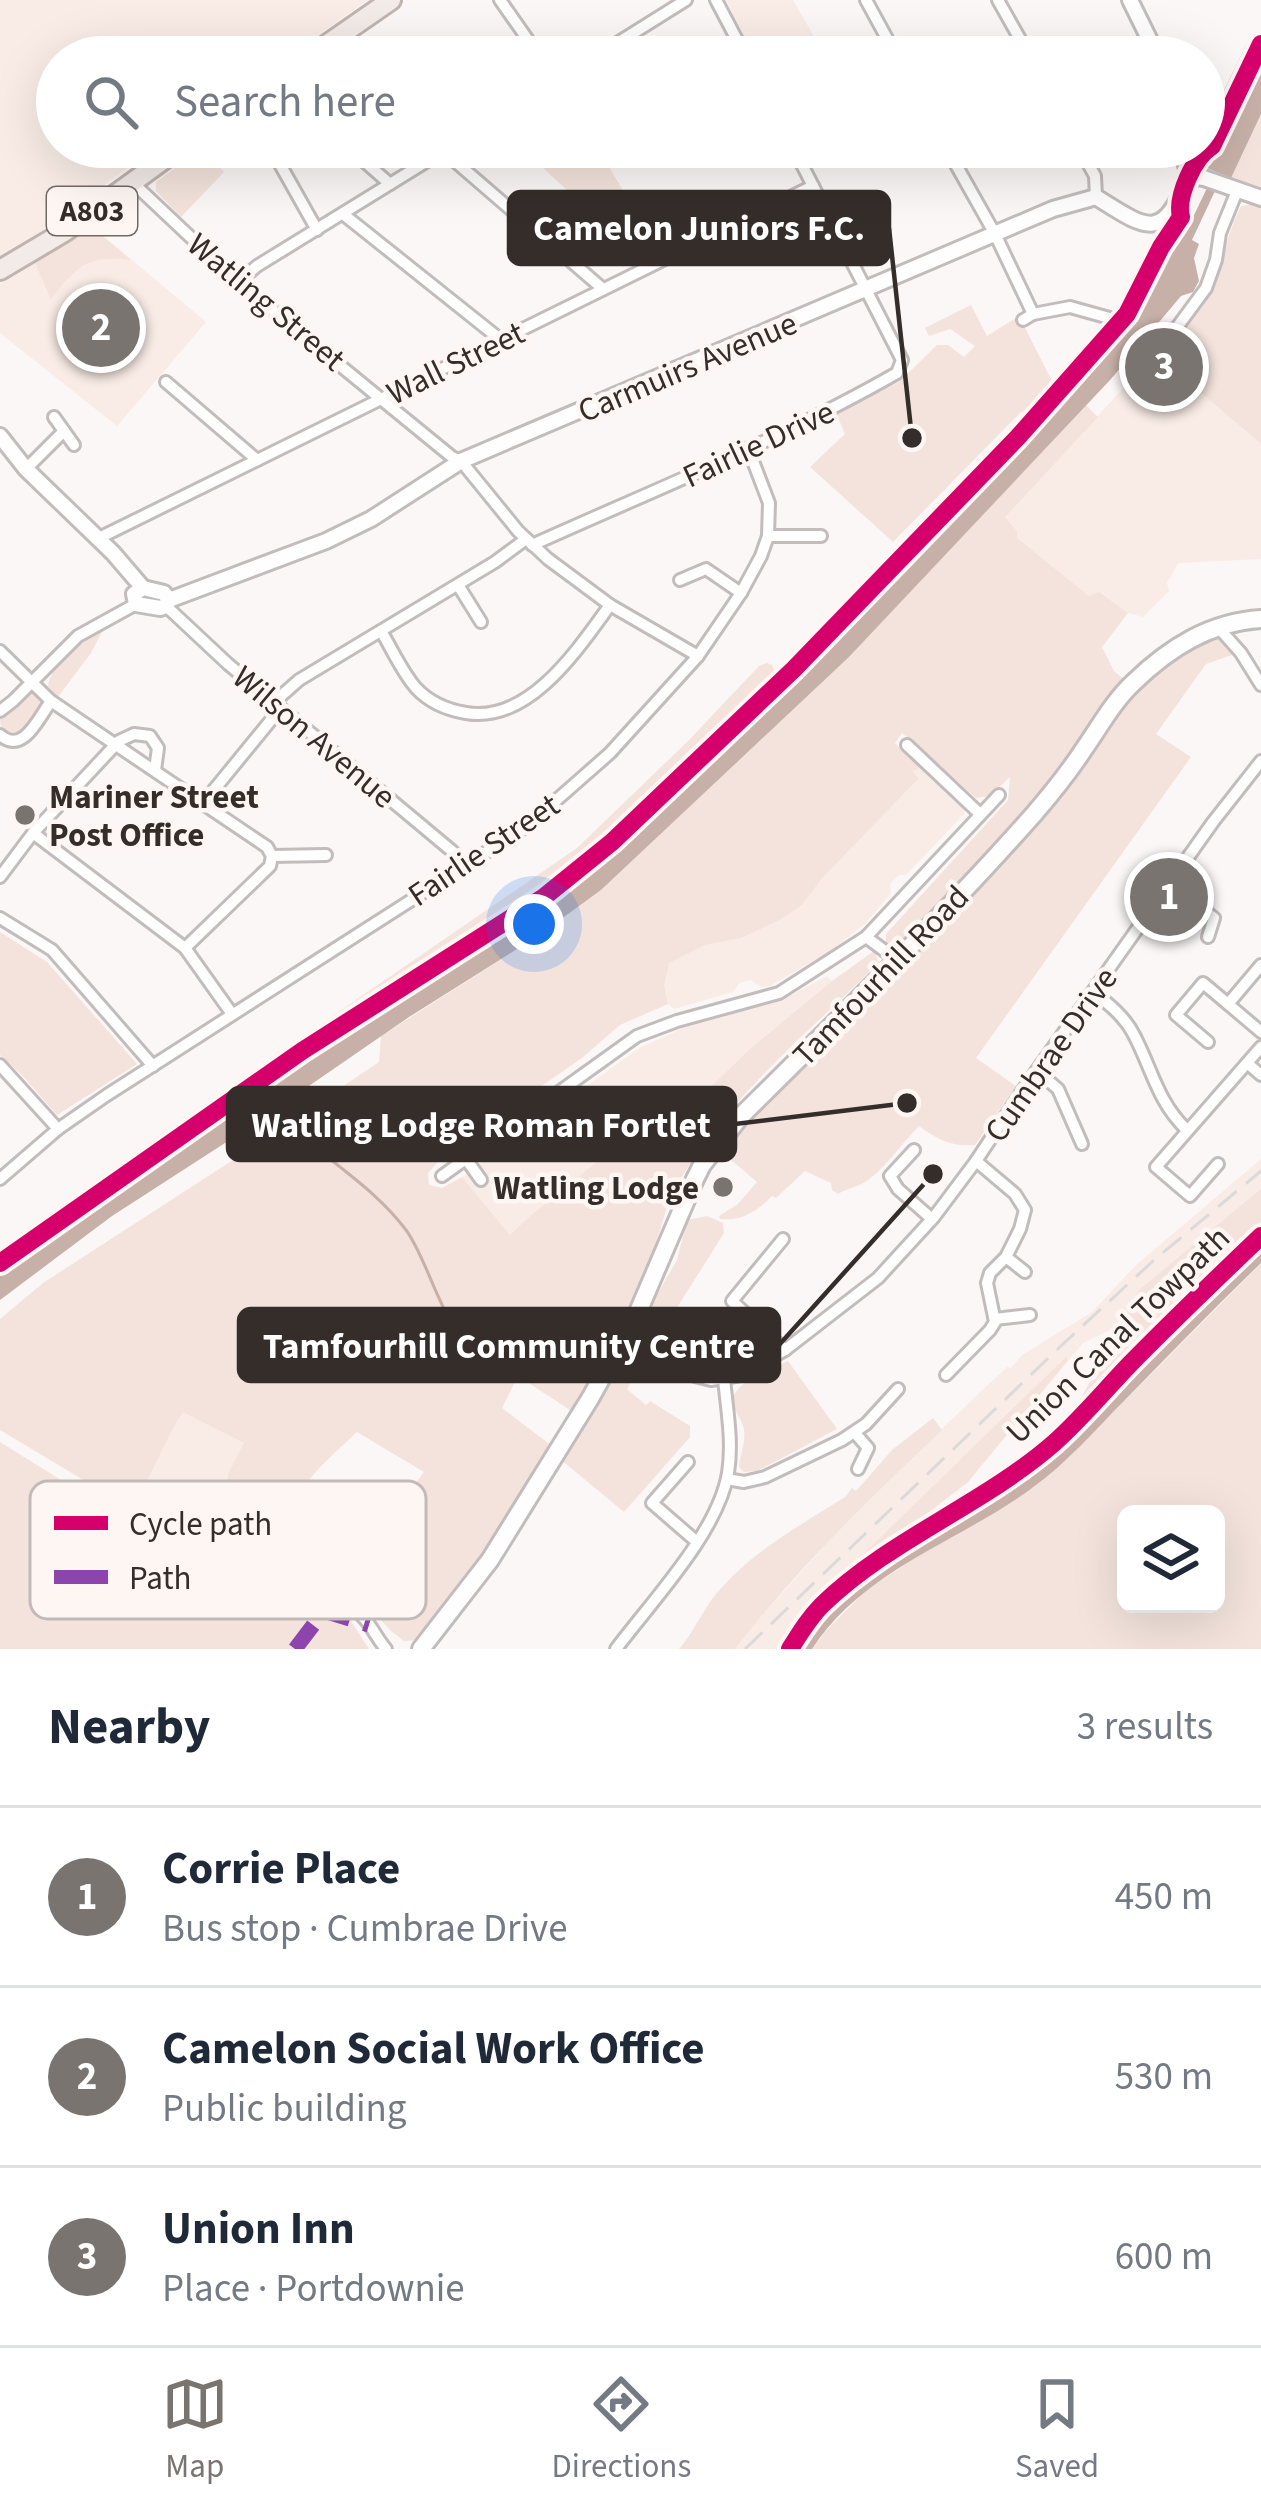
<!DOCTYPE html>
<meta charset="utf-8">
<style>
:root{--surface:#fff;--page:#f6f6f7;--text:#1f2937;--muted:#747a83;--line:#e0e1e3;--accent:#7a7471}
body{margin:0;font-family:"Source Sans 3",sans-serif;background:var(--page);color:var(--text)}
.controls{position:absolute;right:36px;bottom:36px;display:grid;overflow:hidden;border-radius:18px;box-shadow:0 12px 48px #0002}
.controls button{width:108px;height:108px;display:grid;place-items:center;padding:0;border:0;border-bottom:3px solid var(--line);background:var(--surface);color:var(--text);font:60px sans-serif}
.you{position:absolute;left:534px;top:924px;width:42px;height:42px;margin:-30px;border:9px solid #fff;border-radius:50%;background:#1a73e8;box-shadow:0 0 0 18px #1a73e833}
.badge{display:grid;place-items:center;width:78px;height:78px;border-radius:50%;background:var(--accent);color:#fff;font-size:39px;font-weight:700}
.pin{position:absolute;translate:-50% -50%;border:6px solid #fff;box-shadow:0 3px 12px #0006}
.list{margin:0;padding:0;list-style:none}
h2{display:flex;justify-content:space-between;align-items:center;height:156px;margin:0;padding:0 48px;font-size:51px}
h2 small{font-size:39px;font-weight:400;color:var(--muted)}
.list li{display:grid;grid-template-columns:78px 1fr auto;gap:36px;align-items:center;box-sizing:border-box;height:180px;padding:0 48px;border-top:3px solid var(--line)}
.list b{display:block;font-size:45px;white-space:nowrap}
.list p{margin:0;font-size:39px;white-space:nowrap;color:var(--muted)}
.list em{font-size:39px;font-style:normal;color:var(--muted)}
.icon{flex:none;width:66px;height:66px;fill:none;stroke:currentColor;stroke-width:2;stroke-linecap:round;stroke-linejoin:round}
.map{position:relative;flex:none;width:1261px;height:1649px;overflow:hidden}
.search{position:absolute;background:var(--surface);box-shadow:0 12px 48px #0002;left:36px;right:36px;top:36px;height:132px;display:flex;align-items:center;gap:30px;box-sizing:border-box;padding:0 42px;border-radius:66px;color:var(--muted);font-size:45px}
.sheet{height:696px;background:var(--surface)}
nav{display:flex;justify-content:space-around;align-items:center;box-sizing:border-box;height:168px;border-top:3px solid var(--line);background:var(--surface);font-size:33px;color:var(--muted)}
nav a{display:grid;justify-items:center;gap:6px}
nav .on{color:var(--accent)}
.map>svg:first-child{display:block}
.built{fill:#f9ece6}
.green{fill:#f3e3dc;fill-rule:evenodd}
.water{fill:#c6b0a7}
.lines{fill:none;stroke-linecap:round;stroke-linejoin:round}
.stream{stroke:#c6b0a7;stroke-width:3}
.minor-casing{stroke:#c2bdbc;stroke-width:16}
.tertiary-casing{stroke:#c2bdbc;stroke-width:20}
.secondary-casing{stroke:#c2bdbc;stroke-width:22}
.primary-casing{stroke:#c1b3ad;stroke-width:24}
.minor{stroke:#fefefe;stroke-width:10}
.tertiary{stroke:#fefefe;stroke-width:14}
.secondary{stroke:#fefefe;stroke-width:16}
.primary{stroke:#f2ebe8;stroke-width:18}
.rail{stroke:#dbd9d9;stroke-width:3;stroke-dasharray:24 12;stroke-linecap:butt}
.quiet{stroke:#8e44ad;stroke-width:15;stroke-dasharray:30 15;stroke-linecap:butt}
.cycleway-casing{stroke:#fef6f3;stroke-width:26}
.cycleway{stroke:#d6006c;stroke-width:18}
.poi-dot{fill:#7a7471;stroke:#fef6f3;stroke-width:4.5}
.labels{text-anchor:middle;stroke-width:9;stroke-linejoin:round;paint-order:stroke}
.shield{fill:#fef6f3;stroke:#716966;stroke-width:3}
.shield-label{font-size:30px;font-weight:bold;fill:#342d2a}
.street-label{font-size:33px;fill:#342d2a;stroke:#fef6f3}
.poi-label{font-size:33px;font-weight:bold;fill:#342d2a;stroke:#fef6f3;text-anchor:start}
.key{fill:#fef6f3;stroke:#c1bab7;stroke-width:3}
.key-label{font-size:33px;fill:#342d2a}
.leader{fill:none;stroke:#342d2a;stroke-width:4.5}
.callout-dot{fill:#342d2a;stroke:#fef6f3;stroke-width:4.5}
.callout{fill:#342d2a;stroke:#342d2a;stroke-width:4.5}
.callout-label{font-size:36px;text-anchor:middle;font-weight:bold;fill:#fff}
</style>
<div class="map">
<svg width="1261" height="1649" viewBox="0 0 1261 1649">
<rect width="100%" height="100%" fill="#fbf7f6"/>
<g class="built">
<polygon points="0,0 368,0 287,57 57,57 57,147 157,147 109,181 50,228 0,257"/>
<polygon points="726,0 793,0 826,57 754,57"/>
<polygon points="91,226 206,322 117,426 0,333 0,284"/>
<polygon points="1156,353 1261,444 1261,559 1178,563 1167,583 1169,591 1143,617 1128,613 1101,592 1090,597 1017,538 1004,517"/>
<polygon points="920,768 927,770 965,806 964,814 906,875 899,875 890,884 891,893 866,923 829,952 770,986 761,987 751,980 739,983 733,992 674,1009 668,1004 663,986 669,963 705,945 741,938 778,921 801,906 825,875 918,778 911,771"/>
<polygon points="827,976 832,981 752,1047 703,1094 634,1132 532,1214 509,1236 462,1177 639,1048 688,1026 780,1001"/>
<polygon points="1261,1159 1261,1193 1127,1322 1083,1343 968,1482 848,1575 808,1613 779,1649 735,1649 757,1621 865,1501 1007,1367 1011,1368 1022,1355 1092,1312 1135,1266"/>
<polygon points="183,1411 245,1444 228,1474 226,1488 192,1542 130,1508 140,1495 156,1458"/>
</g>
<g class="green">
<polygon points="1261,114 1261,189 1231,178"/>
<polygon points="203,147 224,172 181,217 156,191 156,182"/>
<polygon points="567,147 597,147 639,217 612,232 539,164"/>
<path d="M1253 204 1261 206V444L1162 359C1180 336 1199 313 1211 287 1223 260 1228 232 1241 206Z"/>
<path d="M91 226 131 260C86 255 78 266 51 299L35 263Z"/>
<polygon points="971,305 987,336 1019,316 1055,387 1027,415 1021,412 893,542 810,467 845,434 836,413 899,382 937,345 948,345 964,357 975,346 950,329 929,336 925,328"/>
<path d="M1086 405 1098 417 1005 517 1017 531V538L1089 596 1100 592 1128 613 1102 647 1114 671 1125 680 1055 782 905 945 894 951 886 945V934L1008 800 1010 777 990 796 976 798 902 733 895 743 920 768 912 771 919 778 825 875 801 906 778 921 741 938 705 945 669 963 664 986 668 1004 620 1025 582 1058 447 1152 428 1173 429 1185 442 1188 462 1177 510 1235 532 1214 634 1132 703 1094 752 1047 832 981 874 951 879 962C810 1032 732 1093 681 1178 661 1210 658 1248 644 1282 625 1328 598 1369 573 1412L518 1376 502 1408 552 1446 487 1551 419 1640 404 1641 390 1630 357 1595 361 1555 424 1472 357 1432C321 1466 283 1497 278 1549L253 1519 257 1509 226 1488 228 1474 244 1443 183 1412C163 1442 152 1479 130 1508L0 1430V1319L43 1283 250 1149 379 1062 381 1036 538 936 601 890 849 657Z"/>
<path d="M104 628 91 653 58 697 48 686C52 661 84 642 104 628Z"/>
<path d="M1211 637 1226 643 1238 653 1206 664 1156 734 1191 757 976 1058 1016 1086 975 1145C952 1147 938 1140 919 1126 904 1141 882 1172 865 1182 856 1188 847 1188 838 1194L832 1190 831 1183 805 1171 776 1198 772 1196C759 1210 740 1222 720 1219L719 1216 738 1204 757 1182 723 1153 759 1109 884 986 1077 777 1131 695 1172 655Z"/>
<polygon points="767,663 772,665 776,674 644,806 587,857 463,943 391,988 151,1150 0,1259 0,1254 158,1136 577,848 688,741 759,666"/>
<path d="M31 692 42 697V707L23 735 18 738C5 733 0 732 0 717Z"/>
<polygon points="0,932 47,962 137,1064 57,1115 22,1075 0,1055"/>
<polygon points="1261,1189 1261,1230 1066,1426 1139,1290"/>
<polygon points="707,1216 723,1223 724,1233 654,1344 647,1338 641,1322 677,1260 687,1220"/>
<path d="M1261 1263V1649H812L825 1632 865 1591 929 1549 1030 1489 1070 1456ZM1126 1514H1216V1604H1126Z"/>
<polygon points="628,1354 644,1359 627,1389 646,1405 650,1401 690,1426 690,1437 624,1512 560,1459"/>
<polygon points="1067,1356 1067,1361 968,1482 868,1559 856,1561"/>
<path d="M788 1361 837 1429 757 1471 744 1472 739 1467C740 1454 746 1443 744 1429 742 1420 733 1409 733 1401 732 1383 774 1368 788 1361Z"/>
<path d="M933 1418 942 1430C869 1499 797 1569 735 1649H679C694 1632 702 1611 716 1594 751 1552 799 1526 845 1497L852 1488 856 1491 892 1450Z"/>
<polygon points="0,1442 122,1518 234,1581 296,1604 318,1602 342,1610 336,1617 351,1621 369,1649 0,1649"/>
</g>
<g class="water">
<polygon points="1261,54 1261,114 1231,178 1207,168 1213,146"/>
<polygon points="1207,188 1215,191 1192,240 1199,244 1194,258 1199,281 1193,292 1181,296 1111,379 849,657 601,890 538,936 409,1017 239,1134 112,1216 0,1300 0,1270 339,1031 559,892 598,862 805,662 938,527 1067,390 1129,319 1168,244 1184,236"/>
<path d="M1261 1241V1263C1214 1308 1170 1354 1125 1400 1095 1430 1067 1463 1032 1488 959 1542 864 1569 812 1649H795L805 1630 826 1607 850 1587 921 1536 1007 1486 1051 1454 1183 1317Z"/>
</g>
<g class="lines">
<g class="stream">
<path d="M310 1143C344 1171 380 1195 406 1230 429 1261 443 1330 474 1348 502 1365 522 1346 546 1347 561 1349 573 1363 585 1370"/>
<polyline points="457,1369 475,1349"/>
</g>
<defs>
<g id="minor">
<polyline points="500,0 540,57"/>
<polyline points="716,0 746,57"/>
<polyline points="866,0 897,57"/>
<polyline points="998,0 1030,57"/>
<polyline points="595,57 686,0"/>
<polyline points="348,147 390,184"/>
<polyline points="946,147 995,234 1033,314 1023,320"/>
<polyline points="1079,147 1095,176 1096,197"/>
<polyline points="272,150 317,230"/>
<polyline points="443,151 603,289"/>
<polyline points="1189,176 1196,166 1253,49"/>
<polyline points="132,182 238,282 452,457 461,461 518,531 548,559 610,605 698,656"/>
<polyline points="343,214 501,340"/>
<polyline points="238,282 257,266 450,147"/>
<polyline points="1033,314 1070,307 1113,319"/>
<polyline points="1161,349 1206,288 1216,260 1220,233 1237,191"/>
<polyline points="166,382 257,460"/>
<polyline points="54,417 74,445"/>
<polyline points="26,469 64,431"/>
<polyline points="768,536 821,536"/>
<polyline points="97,539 813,186"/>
<path d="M532 545C654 490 780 440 897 373L902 360 793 147"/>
<polyline points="680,580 706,569 741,593"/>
<polyline points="458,585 481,622"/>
<polyline points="166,606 228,664 452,851 464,866"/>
<polyline points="1217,626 1241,653 1261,685"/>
<path d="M381 631C392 649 402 672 416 688 429 702 448 710 466 713 529 724 578 649 610 605"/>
<polyline points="0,651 51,701 267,847 272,856 270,866 185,948"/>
<polyline points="273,703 299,680 495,562 526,539"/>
<polyline points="0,711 13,701 78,636 136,604"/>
<path d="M0 735C23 755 38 719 51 701"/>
<polyline points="907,745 980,814"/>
<polyline points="204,802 280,709"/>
<polyline points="33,833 185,948 232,1014"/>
<polyline points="272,856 326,855"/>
<polyline points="0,877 33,833 119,741 134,734 150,736 158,748 155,770"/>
<polyline points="1170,884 1214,918 1208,937"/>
<polyline points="0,918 52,950 153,1066"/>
<polyline points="866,937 897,960"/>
<polyline points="1261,965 1228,1004 1261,1032"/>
<path d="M1093 992C1109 1004 1125 1017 1134 1035 1152 1069 1158 1103 1187 1130"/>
<polyline points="1208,1042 1176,1015 1203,983 1228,1004"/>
<polyline points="1247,1063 1261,1075"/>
<polyline points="0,1065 58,1129"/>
<polyline points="1037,1071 1058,1089 1082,1144"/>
<polyline points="914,1150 890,1176 898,1189 932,1219"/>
<polyline points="466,1159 481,1180"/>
<polyline points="1218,1164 1190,1196 1156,1167 1261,1047"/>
<polyline points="442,1176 637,1036 677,1021 779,993 866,937 999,795"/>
<polyline points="0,1179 58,1129 107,1095 527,826 610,753 698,656 741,593 761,556 768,536 769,503 748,448"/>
<polyline points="783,1239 732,1301 785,1350"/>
<polyline points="1006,1257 1025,1272"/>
<polyline points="995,1319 1030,1315"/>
<polyline points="624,1340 695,1376 711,1380 741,1375 785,1350 878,1278 934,1217 976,1161 1023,1090 1213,822 1261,761"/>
<polyline points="946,1375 990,1330 995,1322 987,1283 990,1273 1006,1257 1020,1229 1025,1210 1015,1194 976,1161"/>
<polyline points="855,1433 868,1448 858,1469"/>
<polyline points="688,1462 652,1503 697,1542"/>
<polyline points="727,1479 744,1482 765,1477 842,1440 866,1424 898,1389"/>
<path d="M180 1543 243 1578 282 1590 291 1598C315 1591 346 1597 363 1617 372 1626 377 1639 386 1649"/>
<path d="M616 1649C652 1601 718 1532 728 1473 733 1442 727 1410 724 1379"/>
</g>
<g id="tertiary">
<polyline points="1130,0 1158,57"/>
<polyline points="1181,147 1189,176"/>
<polyline points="1189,176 1204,178 1261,198"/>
<polyline points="0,436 26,469 113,553 143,588"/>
<polygon points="143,588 164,593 169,600 166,606 160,608 136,604 134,594"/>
<path d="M169 600 326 541 371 519 461 461 1053 209 1096 197C1147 229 1162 243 1189 176"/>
</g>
<path id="secondary" d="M421 1649 490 1560 591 1397 638 1312 695 1179 702 1165 740 1117C840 1018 941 919 1034 814 1052 793 1069 772 1084 749 1100 726 1113 702 1133 683 1169 648 1210 622 1261 619"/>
<g id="primary">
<polyline points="309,57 391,0"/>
<polyline points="0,270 64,232 181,147"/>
</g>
</defs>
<use href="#minor" class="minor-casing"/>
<use href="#tertiary" class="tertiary-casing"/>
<use href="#secondary" class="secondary-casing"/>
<use href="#primary" class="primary-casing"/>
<use href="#minor" class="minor"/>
<use href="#tertiary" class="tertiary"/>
<use href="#secondary" class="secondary"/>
<use href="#primary" class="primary"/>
<polyline class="rail" points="745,1649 1063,1344 1153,1261 1261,1171"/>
<polyline class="quiet" points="295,1649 324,1611 369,1625"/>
<defs>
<g id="cycleway">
<path d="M0 1263 302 1051 544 897 612 842 794 669 1018 437 1127 314 1161 247 1181 217C1176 196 1194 157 1212 146L1261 44"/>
<path d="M790 1649C800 1633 809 1618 822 1605 890 1539 983 1505 1054 1443 1081 1419 1105 1390 1130 1364 1173 1320 1217 1278 1261 1236"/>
</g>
</defs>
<use href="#cycleway" class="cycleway-casing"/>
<use href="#cycleway" class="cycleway"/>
</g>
<g class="poi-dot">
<circle cx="25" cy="815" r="12"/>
<circle cx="723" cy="1187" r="12"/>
</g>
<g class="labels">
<rect class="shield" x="47" y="187" width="90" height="48" rx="9"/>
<g class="shield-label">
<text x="92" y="221">A803</text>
</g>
<g class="street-label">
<text transform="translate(267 301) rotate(40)" y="12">Watling Street</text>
<text transform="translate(455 362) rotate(-26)" y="12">Wall Street</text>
<text transform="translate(687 366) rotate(-23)" y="12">Carmuirs Avenue</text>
<text transform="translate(758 443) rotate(-25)" y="12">Fairlie Drive</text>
<text transform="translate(315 736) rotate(40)" y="12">Wilson Avenue</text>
<text transform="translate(483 849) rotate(-34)" y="12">Fairlie Street</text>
<text transform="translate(880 975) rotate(-46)" y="12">Tamfourhill Road</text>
<text transform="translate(1050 1054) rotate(-55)" y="12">Cumbrae Drive</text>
<text transform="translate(1117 1334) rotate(-44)" y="12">Union Canal Towpath</text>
</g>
<g class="poi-label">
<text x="49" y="808">Mariner Street<tspan x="49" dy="38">Post Office</tspan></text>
<text x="699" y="1199" text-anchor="end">Watling Lodge</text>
</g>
</g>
<rect x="30" y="1481" width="396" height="138" rx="18" class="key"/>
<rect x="54" y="1516" width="54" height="14" fill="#d6006c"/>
<rect x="54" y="1570" width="54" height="14" fill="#8e44ad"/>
<g class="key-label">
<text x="129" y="1535">Cycle path</text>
<text x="129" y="1589">Path</text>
</g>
<path class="leader" d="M912 438L889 228M907 1103L735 1124M933 1174L779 1345"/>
<g class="callout-dot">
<circle cx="912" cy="438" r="12"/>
<circle cx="907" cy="1103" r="12"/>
<circle cx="933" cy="1174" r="12"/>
</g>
<g class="callout">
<rect x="509" y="192" width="380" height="72" rx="12"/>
<rect x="228" y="1088" width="507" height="72" rx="12"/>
<rect x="239" y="1309" width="540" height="72" rx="12"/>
</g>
<g class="callout-label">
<text x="699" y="240">Camelon Juniors F.C.</text>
<text x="481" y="1137">Watling Lodge Roman Fortlet</text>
<text x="509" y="1358">Tamfourhill Community Centre</text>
</g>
</svg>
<div class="controls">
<button><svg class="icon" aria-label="layers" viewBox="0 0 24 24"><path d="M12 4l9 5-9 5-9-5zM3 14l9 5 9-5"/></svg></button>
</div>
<div class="you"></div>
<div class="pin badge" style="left:1169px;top:897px">1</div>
<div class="pin badge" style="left:101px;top:328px">2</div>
<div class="pin badge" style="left:1164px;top:367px">3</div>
<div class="search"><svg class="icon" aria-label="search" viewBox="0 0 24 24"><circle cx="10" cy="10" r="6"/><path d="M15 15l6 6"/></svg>Search here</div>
</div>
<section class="sheet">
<h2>Nearby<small>3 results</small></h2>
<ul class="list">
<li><span class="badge">1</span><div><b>Corrie Place</b><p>Bus stop · Cumbrae Drive</p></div><em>450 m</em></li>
<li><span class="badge">2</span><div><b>Camelon Social Work Office</b><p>Public building</p></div><em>530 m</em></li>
<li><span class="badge">3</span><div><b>Union Inn</b><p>Place · Portdownie</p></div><em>600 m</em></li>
</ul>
</section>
<nav>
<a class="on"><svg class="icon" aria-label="map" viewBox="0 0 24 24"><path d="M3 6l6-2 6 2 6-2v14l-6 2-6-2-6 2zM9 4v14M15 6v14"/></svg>Map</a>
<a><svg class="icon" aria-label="directions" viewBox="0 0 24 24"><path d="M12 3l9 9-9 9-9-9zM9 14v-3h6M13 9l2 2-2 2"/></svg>Directions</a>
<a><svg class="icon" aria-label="saved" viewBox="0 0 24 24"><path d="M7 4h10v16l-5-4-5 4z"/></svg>Saved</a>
</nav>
